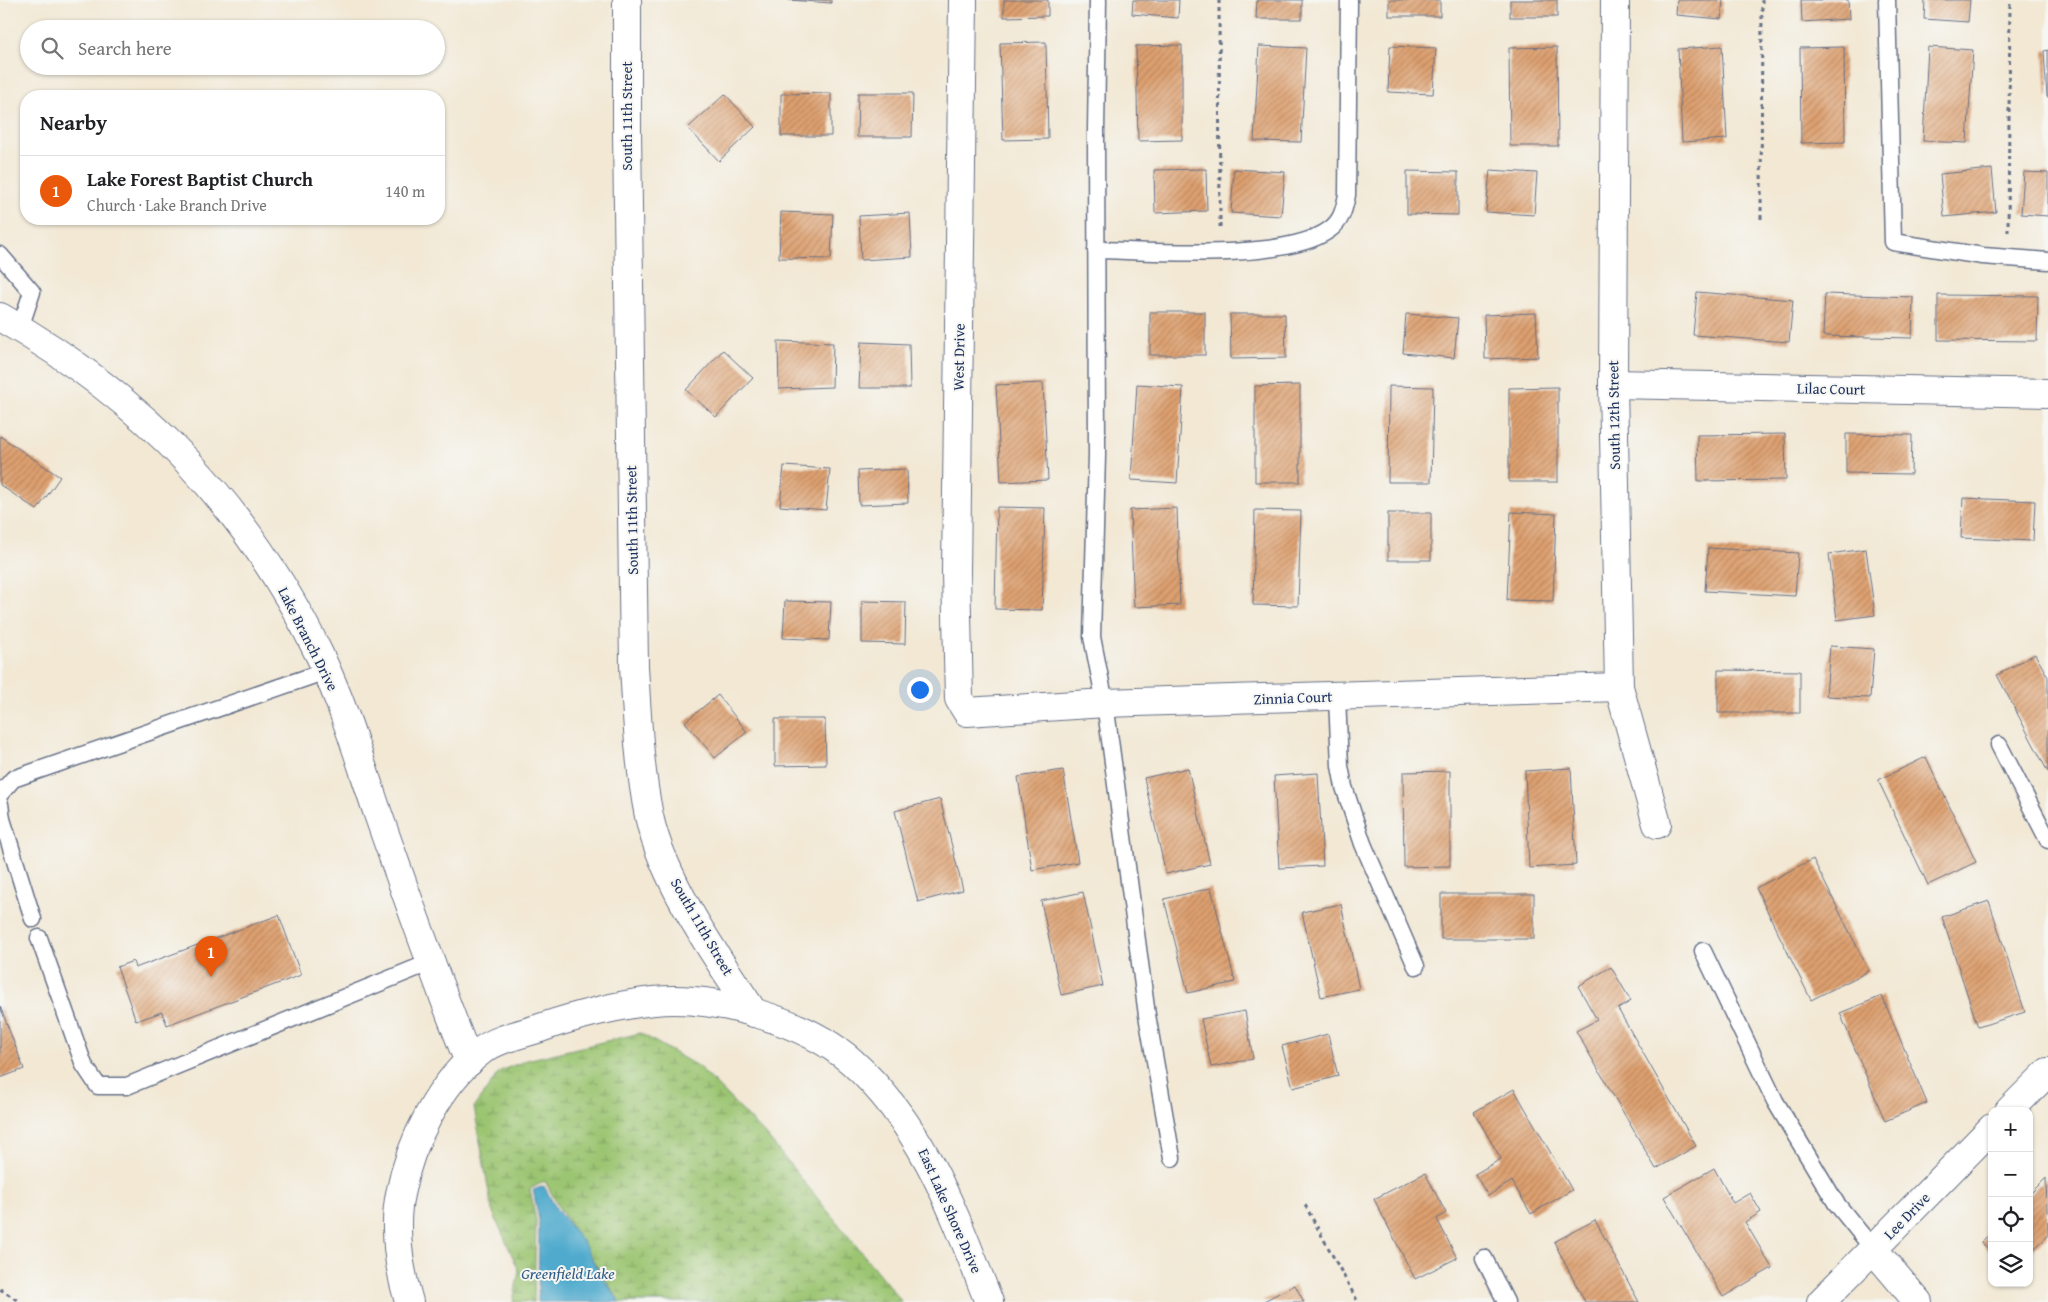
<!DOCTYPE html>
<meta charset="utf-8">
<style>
:root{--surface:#fff;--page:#f6f6f6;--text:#202124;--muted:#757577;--line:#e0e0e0;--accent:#ea580c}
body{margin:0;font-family:"Gentium Book Plus",serif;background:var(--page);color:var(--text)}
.controls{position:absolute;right:15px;bottom:15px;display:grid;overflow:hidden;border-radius:10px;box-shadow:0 1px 4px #0004}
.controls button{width:45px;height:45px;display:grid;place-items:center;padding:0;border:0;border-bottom:1px solid var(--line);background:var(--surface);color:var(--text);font:25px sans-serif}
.you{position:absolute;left:919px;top:689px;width:18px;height:18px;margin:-12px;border:4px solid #fff;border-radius:50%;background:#1a73e8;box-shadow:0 0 0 8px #1a73e833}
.badge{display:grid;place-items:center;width:32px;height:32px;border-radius:50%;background:var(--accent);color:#fff;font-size:16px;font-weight:700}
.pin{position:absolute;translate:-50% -41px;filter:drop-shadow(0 1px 2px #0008)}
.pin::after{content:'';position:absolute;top:26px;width:18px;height:15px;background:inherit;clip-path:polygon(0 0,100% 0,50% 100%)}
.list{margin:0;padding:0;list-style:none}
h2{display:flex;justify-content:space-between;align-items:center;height:65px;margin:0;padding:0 20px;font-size:21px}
h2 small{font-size:16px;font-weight:400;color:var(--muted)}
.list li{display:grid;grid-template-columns:32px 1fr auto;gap:15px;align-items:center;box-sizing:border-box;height:70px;padding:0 20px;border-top:1px solid var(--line)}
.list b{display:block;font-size:19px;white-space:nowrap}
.list p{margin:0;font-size:16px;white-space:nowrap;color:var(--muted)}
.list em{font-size:16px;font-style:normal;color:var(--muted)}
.icon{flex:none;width:28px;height:28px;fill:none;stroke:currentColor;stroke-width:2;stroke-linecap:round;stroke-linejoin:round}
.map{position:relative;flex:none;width:2048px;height:1302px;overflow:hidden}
.search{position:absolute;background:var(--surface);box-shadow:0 1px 4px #0004;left:20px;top:20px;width:425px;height:55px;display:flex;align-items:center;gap:12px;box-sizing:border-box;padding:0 18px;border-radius:28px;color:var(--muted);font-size:19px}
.panel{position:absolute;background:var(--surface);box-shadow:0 1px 4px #0004;left:20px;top:90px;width:425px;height:135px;border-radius:20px}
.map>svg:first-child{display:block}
.wetland{fill:url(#wetland-marsh);stroke:#5b7a68}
.water{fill:#50aacd;stroke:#366c96}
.building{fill:url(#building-hatch)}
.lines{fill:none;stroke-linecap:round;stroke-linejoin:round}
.lane-casing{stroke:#667087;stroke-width:19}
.street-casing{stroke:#667087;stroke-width:30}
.path{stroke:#667087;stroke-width:3;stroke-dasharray:4 4;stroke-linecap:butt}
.lane{stroke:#fff;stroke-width:16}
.street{stroke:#fff;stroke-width:28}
.labels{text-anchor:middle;stroke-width:4;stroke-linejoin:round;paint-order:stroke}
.street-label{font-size:15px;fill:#1b2f5e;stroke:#f6f6f2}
.water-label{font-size:16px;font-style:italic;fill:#2e5a85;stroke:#f6f6f2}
</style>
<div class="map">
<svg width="2048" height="1302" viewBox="0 0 2048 1302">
<defs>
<pattern id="wetland-marsh" width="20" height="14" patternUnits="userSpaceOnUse" patternTransform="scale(1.25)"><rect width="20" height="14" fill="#9bc571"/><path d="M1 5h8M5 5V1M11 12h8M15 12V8" fill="none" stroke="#7ea060"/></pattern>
<pattern id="building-hatch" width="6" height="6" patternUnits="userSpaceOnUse" patternTransform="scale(1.25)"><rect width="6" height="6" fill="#dea06f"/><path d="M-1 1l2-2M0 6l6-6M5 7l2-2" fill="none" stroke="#b3835e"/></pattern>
</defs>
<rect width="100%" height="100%" fill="#f6f6f2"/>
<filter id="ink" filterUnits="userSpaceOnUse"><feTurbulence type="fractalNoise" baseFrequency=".02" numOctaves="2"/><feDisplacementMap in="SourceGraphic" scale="10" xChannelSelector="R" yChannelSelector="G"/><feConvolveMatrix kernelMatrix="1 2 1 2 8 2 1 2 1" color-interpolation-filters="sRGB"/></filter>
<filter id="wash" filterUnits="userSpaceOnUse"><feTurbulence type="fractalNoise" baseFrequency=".0096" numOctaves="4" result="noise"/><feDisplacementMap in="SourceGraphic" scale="20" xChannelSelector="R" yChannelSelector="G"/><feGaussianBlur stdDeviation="1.12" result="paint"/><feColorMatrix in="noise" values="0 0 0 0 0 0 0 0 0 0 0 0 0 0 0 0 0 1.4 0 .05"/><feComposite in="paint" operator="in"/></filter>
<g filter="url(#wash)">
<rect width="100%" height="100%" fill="#f2e8d4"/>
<polygon class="wetland" points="640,1033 699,1067 765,1134 902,1302 620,1302 559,1208 545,1181 530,1189 536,1220 534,1302 513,1302 519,1271 492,1210 474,1107 500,1071 527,1060"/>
<polygon class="water" points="544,1186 557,1210 583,1242 600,1274 620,1302 538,1302 539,1220 533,1190"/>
<g id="blocks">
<g class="building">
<polygon points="789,0 831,0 831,3"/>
<polygon points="1004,0 1048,0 1048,16 1004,17"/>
<polygon points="1133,0 1179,0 1178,18 1132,14"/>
<polygon points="1257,0 1302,0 1302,19 1256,19"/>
<rect x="1389" y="0" width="51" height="16"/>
<rect x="1510" y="0" width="47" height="17"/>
<polygon points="1677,0 1723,0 1721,19 1676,15"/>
<polygon points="1801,0 1848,0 1849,19 1802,22"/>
<polygon points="1925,0 1970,0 1968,22 1924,19"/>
<polygon points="1046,42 1048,139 1003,140 1000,43"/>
<polygon points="1182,45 1182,140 1138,141 1136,46"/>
<polygon points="1259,46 1306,48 1301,142 1254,141"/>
<polygon points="1390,46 1436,48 1433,94 1388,92"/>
<polygon points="1722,46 1727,139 1682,142 1678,49"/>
<polygon points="1557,47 1558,146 1510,146 1509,48"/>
<polygon points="1844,47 1845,142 1801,143 1800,48"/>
<polygon points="1928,47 1973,50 1967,143 1923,141"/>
<polygon points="2048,50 2048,97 2047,97 2044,51"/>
<polygon points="831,93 831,136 781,136 781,94"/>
<polygon points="858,93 913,93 912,137 857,137"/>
<polygon points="725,94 755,127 719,161 688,128"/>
<polygon points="1206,169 1207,211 1155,213 1154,170"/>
<polygon points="1234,169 1285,172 1281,216 1231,213"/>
<polygon points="1992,169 1996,212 1944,217 1940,174"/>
<polygon points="1490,170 1537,173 1534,215 1486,212"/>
<polygon points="1407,171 1458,172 1458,215 1407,214"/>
<polygon points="2024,172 2048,173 2048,216 2021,214"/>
<polygon points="781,212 833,214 831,259 779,258"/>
<polygon points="910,213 912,257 861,260 859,216"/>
<polygon points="1697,292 1793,300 1789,342 1693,335"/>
<polygon points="1825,294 1913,297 1912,338 1823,336"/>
<polygon points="1938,295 2038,296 2037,341 1938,340"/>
<rect x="1150" y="312" width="55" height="43"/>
<polygon points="1536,313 1538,357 1485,359 1484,315"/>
<polygon points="1230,314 1285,314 1286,358 1231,359"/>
<polygon points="1406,314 1458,318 1454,358 1403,353"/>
<polygon points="778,341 833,343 832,387 779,389"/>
<polygon points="861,342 909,344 910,388 859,388"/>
<polygon points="723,350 753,378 716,417 686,390"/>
<polygon points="1043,383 1048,480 1001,482 996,385"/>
<polygon points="1137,384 1183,387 1177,483 1131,480"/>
<polygon points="1300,385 1300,482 1255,482 1255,386"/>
<polygon points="1389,386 1433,387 1431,482 1388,482"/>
<polygon points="1558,387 1558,482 1509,482 1509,388"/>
<polygon points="1785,434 1786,480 1698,481 1697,435"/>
<polygon points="1846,434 1912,435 1911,474 1846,473"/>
<polygon points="0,436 60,477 37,510 0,485"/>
<polygon points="784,466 830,469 826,510 780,506"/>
<polygon points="907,469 908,503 859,505 858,471"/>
<polygon points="1963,498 2035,501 2033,541 1961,538"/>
<polygon points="997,507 1045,508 1042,610 995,609"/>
<polygon points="1177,508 1180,605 1134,607 1130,510"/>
<polygon points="1255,510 1301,511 1298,606 1253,605"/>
<polygon points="1511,512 1556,514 1553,601 1507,600"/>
<rect x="1388" y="513" width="43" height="47"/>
<polygon points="1708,548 1798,553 1795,596 1705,591"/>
<polygon points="1866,549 1875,615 1837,620 1829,554"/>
<polygon points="785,601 831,602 829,640 783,638"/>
<polygon points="862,601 906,602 905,644 862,643"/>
<polygon points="1830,646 1874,649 1870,698 1826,696"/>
<polygon points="2035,654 2048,677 2048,772 1997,675"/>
<polygon points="1718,670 1800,671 1800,713 1718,713"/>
<polygon points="718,695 747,732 715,758 685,722"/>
<polygon points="775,719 825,719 826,765 775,766"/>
<polygon points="1926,757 1976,862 1928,885 1878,780"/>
<polygon points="1188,768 1210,864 1166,874 1144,778"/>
<polygon points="1571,768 1576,865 1529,868 1525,771"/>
<polygon points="1063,770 1078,862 1032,870 1018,777"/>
<polygon points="1450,771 1450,866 1404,867 1403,772"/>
<polygon points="1318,773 1323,866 1279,868 1274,776"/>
<polygon points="940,799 963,890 918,902 895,811"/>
<polygon points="1813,859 1869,971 1811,1000 1756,888"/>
<polygon points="1211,888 1235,982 1188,993 1164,899"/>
<polygon points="1083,892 1103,986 1061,995 1041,901"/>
<rect x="1441" y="894" width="93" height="45"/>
<polygon points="1989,901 2025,1012 1978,1027 1942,917"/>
<polygon points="1341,904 1359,989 1321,997 1302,912"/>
<polygon points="279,915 301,975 167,1025 162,1012 136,1021 117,967 133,961 135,968"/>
<polygon points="1611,967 1631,1001 1618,1009 1696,1146 1656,1169 1576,1031 1597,1020 1578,986"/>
<polygon points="1882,996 1927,1103 1885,1121 1840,1013"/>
<polygon points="0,1006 24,1069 0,1078"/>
<polygon points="1245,1011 1253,1059 1211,1067 1201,1019"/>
<polygon points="1328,1034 1338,1076 1293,1088 1282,1046"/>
<polygon points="1514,1089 1572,1190 1531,1214 1512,1181 1488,1196 1475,1174 1501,1159 1474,1112"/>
<polygon points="1714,1168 1733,1203 1750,1193 1761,1212 1745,1222 1772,1268 1723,1297 1664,1197"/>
<polygon points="1425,1173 1446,1213 1437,1219 1457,1258 1415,1279 1374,1199"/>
<polygon points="2046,1178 2048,1236 2029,1254 2029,1195"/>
<polygon points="1595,1220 1639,1302 1585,1302 1554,1242"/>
<polygon points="1992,1232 1992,1254 1981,1242"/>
<polygon points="1295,1285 1304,1302 1262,1302"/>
</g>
</g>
</g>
<g filter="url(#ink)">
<use href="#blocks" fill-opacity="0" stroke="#667087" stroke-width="1"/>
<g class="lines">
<defs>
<g id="lane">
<polyline points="1098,0 1096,131 1097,455 1092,637 1105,703 1147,1015 1172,1158"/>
<polyline points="1887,0 1893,242 1983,256 2048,261"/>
<path d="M1096 250C1152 251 1284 262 1329 230 1342 221 1344 209 1347 195L1349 0"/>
<polyline points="0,255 32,292 20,328"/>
<polyline points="1337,697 1340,766 1344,787 1363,844 1416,966"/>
<polyline points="1999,745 2048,840"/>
<polyline points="0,794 13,779 326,671"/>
<polyline points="0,804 2,819 33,919"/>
<polyline points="39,938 84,1065 98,1086 127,1086 431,962"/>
<polyline points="1703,951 1775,1101 1836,1203 1874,1250"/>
<polyline points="1484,1258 1506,1302"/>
</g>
<g id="street">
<path d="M627 0V131L634 666C637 716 639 767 649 816 663 881 717 958 754 1013"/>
<polyline points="963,0 956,573 959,699 967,712 1105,703 1619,687"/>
<polyline points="1615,0 1613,384 1619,687 1657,824"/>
<path d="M0 317C145 400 247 505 320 656 344 706 360 761 378 814 407 897 436 980 469 1062"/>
<polyline points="1613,384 2048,393"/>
<polyline points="2009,1111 2048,1072"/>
<polyline points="1874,1250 1918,1302"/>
<path d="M409 1302C399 1269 393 1228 400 1194 410 1143 439 1083 481 1051 498 1038 523 1034 543 1027 574 1016 622 1004 654 1001 715 995 805 1021 851 1061 924 1126 954 1213 989 1302"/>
<polyline points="1821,1302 1992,1128"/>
</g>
</defs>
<use href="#lane" class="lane-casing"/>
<use href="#street" class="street-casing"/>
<g class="path">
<polyline points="1219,0 1220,227"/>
<polyline points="1761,219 1762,0"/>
<polyline points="2008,232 2010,0"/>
<polyline points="1305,1205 1358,1302"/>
<polyline points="0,1289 20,1302"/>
</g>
<use href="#lane" class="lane"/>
<use href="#street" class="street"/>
</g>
</g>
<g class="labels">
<g class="street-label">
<text transform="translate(627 116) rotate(-90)" y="5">South 11th Street</text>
<text transform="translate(959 357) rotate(-89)" y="5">West Drive</text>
<text transform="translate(1831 389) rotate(1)" y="5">Lilac Court</text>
<text transform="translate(1614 415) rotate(-91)" y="5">South 12th Street</text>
<text transform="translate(632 520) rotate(-91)" y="5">South 11th Street</text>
<text transform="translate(308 639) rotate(63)" y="5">Lake Branch Drive</text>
<text transform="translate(1293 698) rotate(-2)" y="5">Zinnia Court</text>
<text transform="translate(702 927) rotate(60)" y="5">South 11th Street</text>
<text transform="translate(950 1211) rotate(66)" y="5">East Lake Shore Drive</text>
<text transform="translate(1907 1216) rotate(-46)" y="5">Lee Drive</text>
</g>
<g class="water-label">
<text x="568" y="1279">Greenfield Lake</text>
</g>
</g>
</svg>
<div class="controls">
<button>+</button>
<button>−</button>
<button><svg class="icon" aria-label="locate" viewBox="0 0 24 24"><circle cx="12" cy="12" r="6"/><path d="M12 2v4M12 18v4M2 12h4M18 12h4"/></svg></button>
<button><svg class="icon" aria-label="layers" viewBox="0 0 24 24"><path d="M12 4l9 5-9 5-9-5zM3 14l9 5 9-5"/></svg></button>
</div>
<div class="you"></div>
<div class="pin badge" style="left:211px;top:977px">1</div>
<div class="search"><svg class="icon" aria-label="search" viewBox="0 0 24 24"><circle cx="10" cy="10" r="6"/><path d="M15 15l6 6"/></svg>Search here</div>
<section class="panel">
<h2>Nearby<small></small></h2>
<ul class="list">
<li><span class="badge">1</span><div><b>Lake Forest Baptist Church</b><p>Church · Lake Branch Drive</p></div><em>140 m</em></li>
</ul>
</section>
</div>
